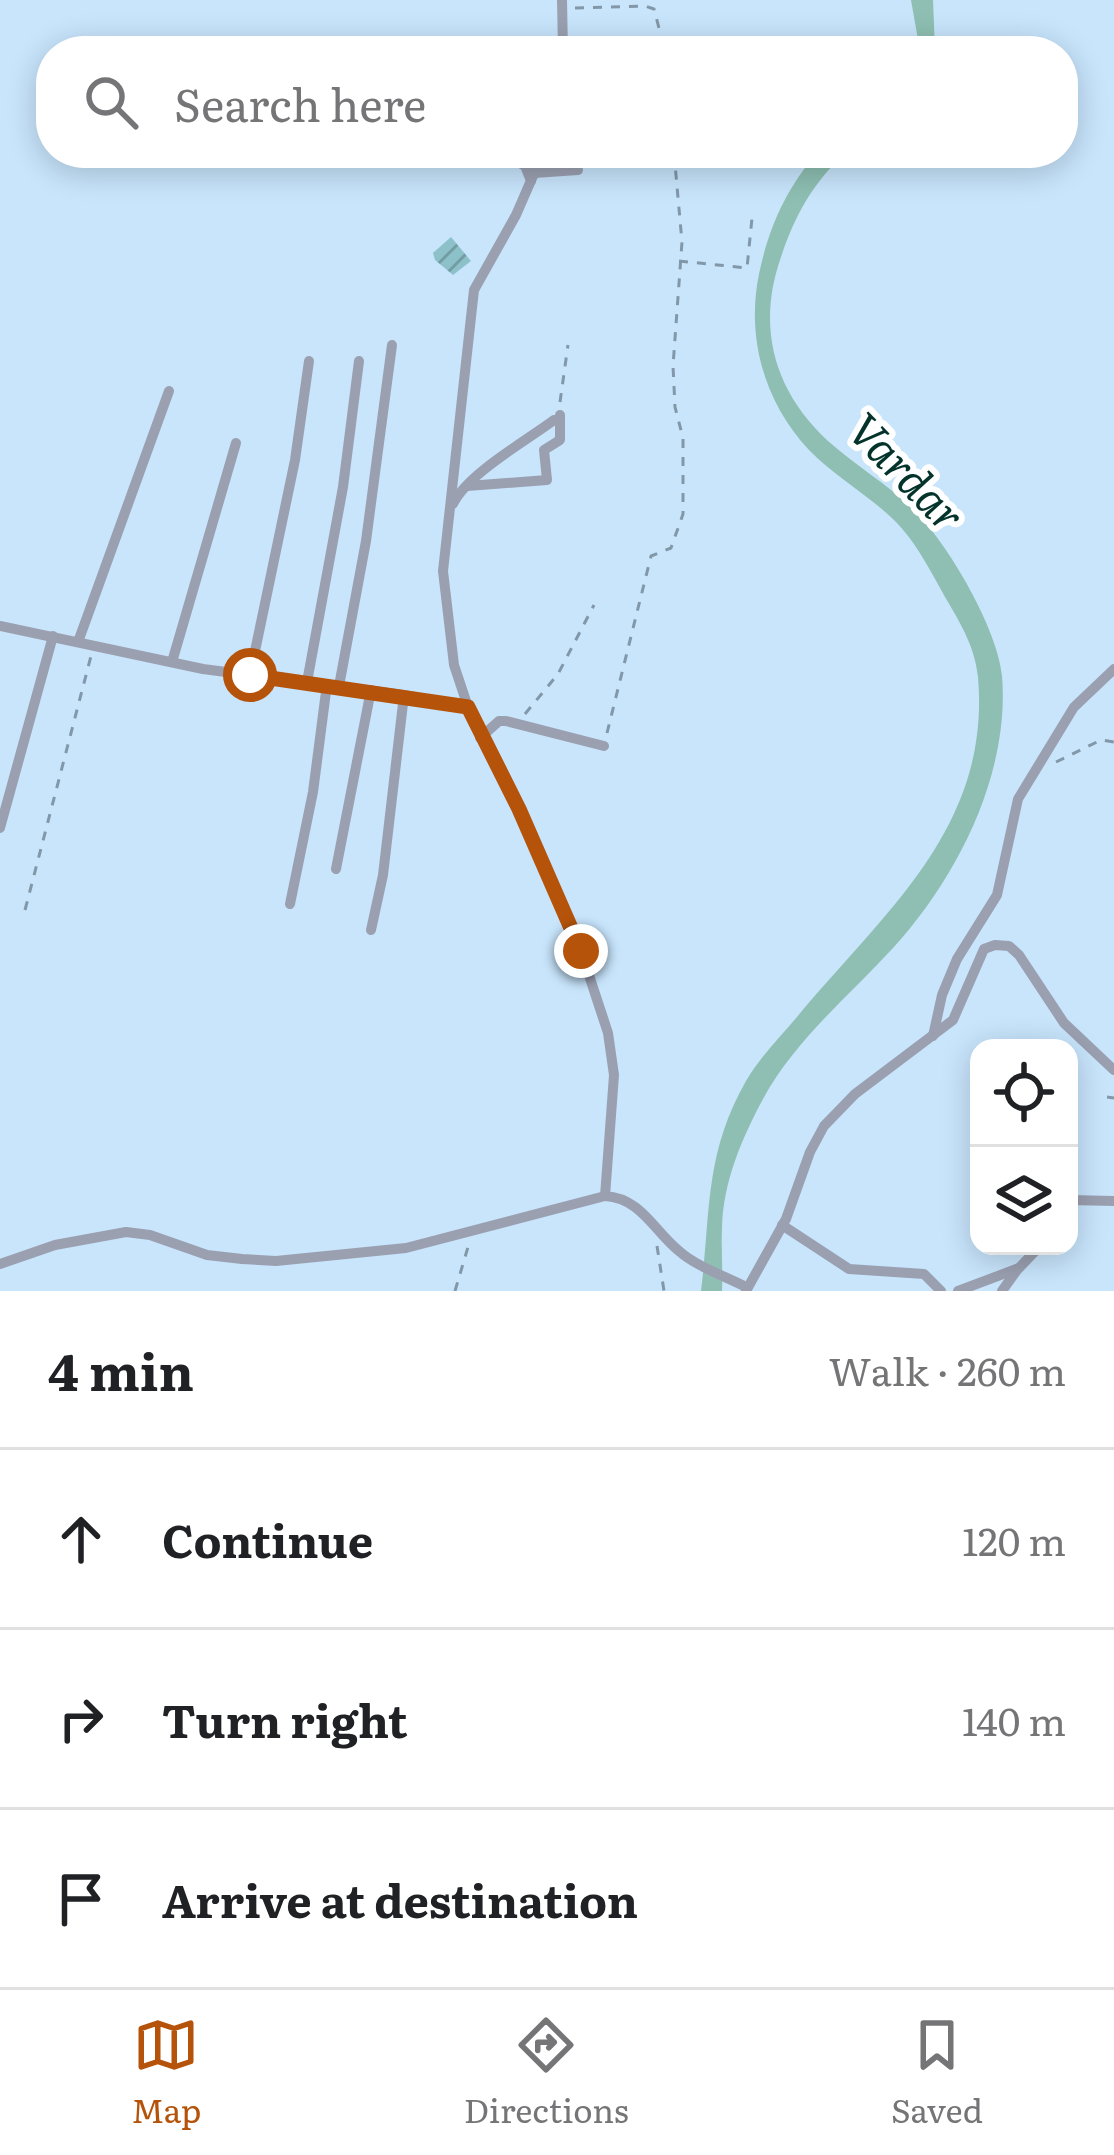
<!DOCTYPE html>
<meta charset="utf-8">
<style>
:root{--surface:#fff;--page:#f6f6f6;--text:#202124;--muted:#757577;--line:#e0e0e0;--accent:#b45309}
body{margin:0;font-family:Literata,serif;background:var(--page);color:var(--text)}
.controls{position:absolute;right:36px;bottom:36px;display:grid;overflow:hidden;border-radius:24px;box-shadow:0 6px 30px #0003}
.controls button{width:108px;height:108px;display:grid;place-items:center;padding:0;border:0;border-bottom:3px solid var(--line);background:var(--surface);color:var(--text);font:60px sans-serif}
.stop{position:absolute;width:36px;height:36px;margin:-27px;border:9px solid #b45309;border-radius:50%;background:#fff}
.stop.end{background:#b45309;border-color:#fff;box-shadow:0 3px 12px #0008}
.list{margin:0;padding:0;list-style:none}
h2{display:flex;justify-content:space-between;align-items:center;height:156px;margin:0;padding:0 48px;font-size:51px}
h2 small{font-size:39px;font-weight:400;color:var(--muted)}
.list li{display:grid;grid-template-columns:78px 1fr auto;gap:36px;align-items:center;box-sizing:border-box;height:180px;padding:0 48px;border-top:3px solid var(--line)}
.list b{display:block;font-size:45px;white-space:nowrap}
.list em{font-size:39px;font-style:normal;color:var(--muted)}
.icon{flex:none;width:66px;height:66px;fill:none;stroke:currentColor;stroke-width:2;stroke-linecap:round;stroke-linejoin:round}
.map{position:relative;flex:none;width:1114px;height:1291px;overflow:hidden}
.search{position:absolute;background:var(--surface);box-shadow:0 6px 30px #0003;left:36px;right:36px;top:36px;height:132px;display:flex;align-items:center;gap:30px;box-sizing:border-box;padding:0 42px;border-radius:48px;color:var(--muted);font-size:45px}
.sheet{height:696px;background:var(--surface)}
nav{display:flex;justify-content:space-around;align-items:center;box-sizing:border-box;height:168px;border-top:3px solid var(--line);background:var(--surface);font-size:33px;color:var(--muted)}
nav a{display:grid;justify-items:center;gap:6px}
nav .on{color:var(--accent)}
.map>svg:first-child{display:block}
.water{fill:#8ebfb2}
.building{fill:url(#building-hatch)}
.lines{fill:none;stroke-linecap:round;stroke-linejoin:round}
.path{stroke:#8298a9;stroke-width:3;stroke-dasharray:9 9;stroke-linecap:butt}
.minor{stroke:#9ba0b1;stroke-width:10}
.route{stroke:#b45309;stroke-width:15}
.labels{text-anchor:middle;stroke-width:12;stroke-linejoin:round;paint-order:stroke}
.water-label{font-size:45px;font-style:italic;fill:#03332a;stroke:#fff}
</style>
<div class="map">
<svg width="1114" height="1291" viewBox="0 0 1114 1291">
<defs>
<pattern id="building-hatch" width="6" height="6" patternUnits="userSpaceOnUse" patternTransform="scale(3)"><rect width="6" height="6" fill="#8dc1ca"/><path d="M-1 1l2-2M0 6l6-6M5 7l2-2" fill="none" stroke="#729da4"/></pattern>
</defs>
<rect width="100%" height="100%" fill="#c8e5fc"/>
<g class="water">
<polygon points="911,0 933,0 935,51 920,51"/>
<path d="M817 153H845C812 184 794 217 780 260 757 328 774 391 828 441 855 465 887 484 913 509 947 542 998 629 1002 676 1010 773 958 877 893 948 849 996 795 1040 763 1099 742 1138 723 1182 722 1228 721 1249 723 1269 722 1291H701C711 1211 704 1155 746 1081 760 1057 780 1037 797 1017 884 912 991 828 978 677 975 648 962 626 948 602 932 574 916 541 893 519 867 494 834 476 809 450 764 402 746 337 759 274 769 227 786 189 817 153Z"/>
</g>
<polygon class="building" points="451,237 471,261 453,275 435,260 433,253"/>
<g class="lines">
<g class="path">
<polyline points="575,8 645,6 654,9 665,51"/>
<polyline points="679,261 747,268 752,218"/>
<polyline points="560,402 568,345"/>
<polyline points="525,714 558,674 594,605"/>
<polyline points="607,733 651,556 671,548 683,514 683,438 675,407 673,366 682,242 674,153"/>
<polyline points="1056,762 1101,740 1114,742"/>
<polyline points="25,910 91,656"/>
<polyline points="1107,1097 1114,1098"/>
<polyline points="657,1246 664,1291"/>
<polyline points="455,1291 468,1247"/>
</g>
<g class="minor">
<polyline points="562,0 563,51"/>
<path d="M543 153 516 215 474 290 443 571 454 665 468 707 519 809 581 951 608 1033 614 1075 605 1196C641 1198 654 1231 679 1251 697 1267 725 1276 746 1287"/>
<polyline points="225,161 509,157 525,166 531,181"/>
<polyline points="534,173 578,170"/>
<polyline points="467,486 547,480 544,450 560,440 560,415"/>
<path d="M453 504C467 474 526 441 554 420"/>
<polyline points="0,626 203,669 404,695 468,707"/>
<polyline points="78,642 169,391"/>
<polyline points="172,662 236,443"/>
<polyline points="250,675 295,460 309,361"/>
<polyline points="307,682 343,487 359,361"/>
<polyline points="339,686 366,541 392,345"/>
<polyline points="480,738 499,721 506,721 604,746"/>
<polyline points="0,828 53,636"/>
<polyline points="336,869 371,690"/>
<polyline points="290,904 313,792 327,684"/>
<polyline points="371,930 383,875 404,695"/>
<polyline points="933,1036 942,995 957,959 997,895 1018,799 1074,707 1114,669"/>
<polyline points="1069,1200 1114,1201"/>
<polyline points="782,1225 849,1269 924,1274 941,1291"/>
<polyline points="0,1264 55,1245 126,1232 150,1235 207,1255 242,1259 276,1261 406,1248 605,1196"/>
<polyline points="746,1291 786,1219 810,1152 824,1126 855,1094 953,1020 984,949 995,945 1009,946 1019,955 1064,1023 1114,1070"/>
<polyline points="958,1291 1019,1268 1040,1246"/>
<polyline points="1002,1291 1017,1270"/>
</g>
</g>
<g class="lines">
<polyline class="route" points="250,675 468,707 519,809 581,951"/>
</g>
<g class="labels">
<g class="water-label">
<text transform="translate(906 473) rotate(46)" y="16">Vardar</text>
</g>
</g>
</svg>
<div class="controls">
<button><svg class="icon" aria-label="locate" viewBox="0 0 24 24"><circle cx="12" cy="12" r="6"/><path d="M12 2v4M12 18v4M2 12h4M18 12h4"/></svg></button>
<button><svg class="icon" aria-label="layers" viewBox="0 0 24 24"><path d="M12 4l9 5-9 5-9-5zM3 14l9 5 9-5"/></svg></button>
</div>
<div class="stop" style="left:250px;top:675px"></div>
<div class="stop end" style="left:581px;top:951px"></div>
<div class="search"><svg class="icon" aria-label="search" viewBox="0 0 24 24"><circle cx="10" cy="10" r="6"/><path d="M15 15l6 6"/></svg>Search here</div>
</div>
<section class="sheet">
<h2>4 min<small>Walk · 260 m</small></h2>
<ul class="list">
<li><svg class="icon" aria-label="ahead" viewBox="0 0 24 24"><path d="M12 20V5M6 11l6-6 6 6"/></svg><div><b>Continue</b></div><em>120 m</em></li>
<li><svg class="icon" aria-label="right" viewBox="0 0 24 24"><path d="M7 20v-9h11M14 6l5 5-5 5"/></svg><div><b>Turn right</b></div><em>140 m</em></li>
<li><svg class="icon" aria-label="arrive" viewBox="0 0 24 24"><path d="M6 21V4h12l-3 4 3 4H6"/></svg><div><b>Arrive at destination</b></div></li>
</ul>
</section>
<nav>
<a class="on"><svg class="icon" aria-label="map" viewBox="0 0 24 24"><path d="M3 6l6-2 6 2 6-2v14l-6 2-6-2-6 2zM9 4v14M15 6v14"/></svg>Map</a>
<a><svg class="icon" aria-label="directions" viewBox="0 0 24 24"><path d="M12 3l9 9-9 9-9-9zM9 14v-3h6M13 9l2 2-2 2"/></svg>Directions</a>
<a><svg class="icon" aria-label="saved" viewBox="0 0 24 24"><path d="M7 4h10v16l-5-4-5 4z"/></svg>Saved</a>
</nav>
